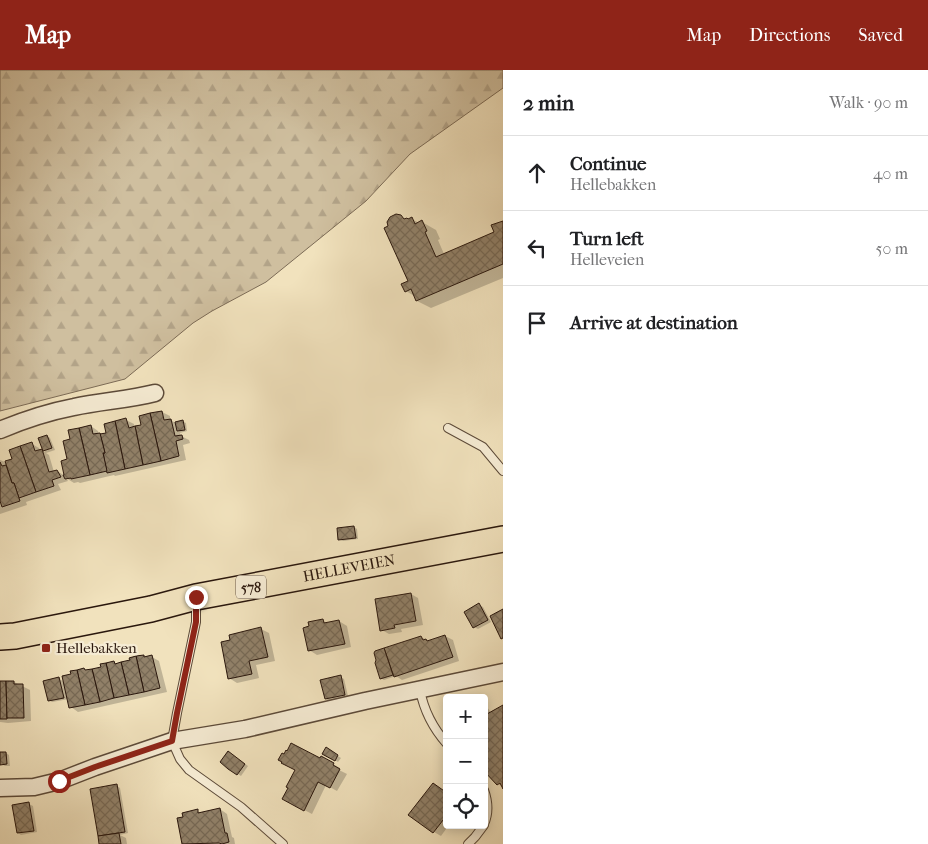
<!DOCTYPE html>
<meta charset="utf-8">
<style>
:root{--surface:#fff;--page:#f2f2f2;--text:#202124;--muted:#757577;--line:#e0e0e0;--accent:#8f2418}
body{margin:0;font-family:"IM FELL French Canon",serif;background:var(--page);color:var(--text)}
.controls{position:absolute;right:15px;bottom:15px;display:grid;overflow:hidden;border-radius:5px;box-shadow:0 2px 12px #0003}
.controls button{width:45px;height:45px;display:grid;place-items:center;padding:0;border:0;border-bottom:1px solid var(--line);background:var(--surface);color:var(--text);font:25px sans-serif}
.stop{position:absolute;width:15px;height:15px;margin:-11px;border:4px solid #8f2418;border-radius:50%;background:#fff}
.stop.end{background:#8f2418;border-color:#fff;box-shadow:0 1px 5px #0008}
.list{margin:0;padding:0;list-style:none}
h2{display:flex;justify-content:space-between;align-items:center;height:65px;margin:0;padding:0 20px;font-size:21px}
h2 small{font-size:16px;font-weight:400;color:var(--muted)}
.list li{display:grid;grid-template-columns:32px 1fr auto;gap:15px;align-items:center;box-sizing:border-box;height:75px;padding:0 20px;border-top:1px solid var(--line)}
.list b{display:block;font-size:19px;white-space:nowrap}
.list p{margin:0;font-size:16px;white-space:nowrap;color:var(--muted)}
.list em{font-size:16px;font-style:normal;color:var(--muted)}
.icon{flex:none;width:28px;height:28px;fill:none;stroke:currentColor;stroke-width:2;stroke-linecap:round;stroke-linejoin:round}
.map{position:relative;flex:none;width:503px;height:774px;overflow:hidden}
header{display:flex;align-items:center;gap:30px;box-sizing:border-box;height:70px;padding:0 25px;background:var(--accent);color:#fff}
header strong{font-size:24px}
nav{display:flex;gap:28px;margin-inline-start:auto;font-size:18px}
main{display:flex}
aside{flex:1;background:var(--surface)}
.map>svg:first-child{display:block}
.forest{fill:url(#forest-firs);stroke:#7c6b56}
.shadow{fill:#0003}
.building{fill:url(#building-cross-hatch);stroke:#2a170d}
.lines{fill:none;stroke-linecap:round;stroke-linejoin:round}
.lane-casing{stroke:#5c4a39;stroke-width:10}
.street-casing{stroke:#5c4a39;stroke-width:19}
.primary-casing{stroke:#2a170d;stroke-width:28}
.lane{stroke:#f6ecd4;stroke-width:8}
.street{stroke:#f6ecd4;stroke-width:16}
.primary{stroke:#f1e2bd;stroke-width:25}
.route{stroke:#8f2418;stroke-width:6}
.poi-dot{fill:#8f2418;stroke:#f6ecd4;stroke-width:2}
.labels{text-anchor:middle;stroke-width:4.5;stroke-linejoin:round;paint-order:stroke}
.shield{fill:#f6ecd4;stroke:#675749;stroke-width:1}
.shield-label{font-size:14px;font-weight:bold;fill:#2a170d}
.street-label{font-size:15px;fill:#2a170d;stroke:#f6ecd4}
.poi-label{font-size:15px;fill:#2a170d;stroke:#f6ecd4;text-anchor:start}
</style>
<header>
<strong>Map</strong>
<nav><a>Map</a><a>Directions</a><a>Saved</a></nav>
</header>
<main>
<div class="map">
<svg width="503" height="774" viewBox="0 0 503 774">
<defs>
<pattern id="forest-firs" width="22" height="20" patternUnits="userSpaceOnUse" patternTransform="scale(1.25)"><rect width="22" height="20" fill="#cfbf9f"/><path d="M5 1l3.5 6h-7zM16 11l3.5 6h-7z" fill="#b2a388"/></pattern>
<pattern id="building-cross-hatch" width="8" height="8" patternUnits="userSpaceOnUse" patternTransform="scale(1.25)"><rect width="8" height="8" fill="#918169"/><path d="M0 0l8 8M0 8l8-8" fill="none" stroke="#776955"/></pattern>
</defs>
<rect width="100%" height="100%" fill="#f1e2bd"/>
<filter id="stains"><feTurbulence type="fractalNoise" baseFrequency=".004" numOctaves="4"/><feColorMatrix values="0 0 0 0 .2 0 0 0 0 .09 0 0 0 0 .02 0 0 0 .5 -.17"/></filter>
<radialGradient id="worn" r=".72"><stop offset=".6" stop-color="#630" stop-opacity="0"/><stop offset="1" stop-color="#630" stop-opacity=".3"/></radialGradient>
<polygon class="forest" points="0,0 503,0 503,18 410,84 366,131 266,212 212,241 193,253 125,309 0,341"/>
<g class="shadow">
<polygon points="400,146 406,150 412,149 419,153 422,152 436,160 440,169 438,170 444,184 495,162 503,152 503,208 431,238 417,231 416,227 406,221 409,212 389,157"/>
<polygon points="162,342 170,346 170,350 176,353 182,351 186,353 187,361 180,363 181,366 189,370 190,373 183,375 186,390 115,406 114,405 80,413 78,412 74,413 66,408 68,411 58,414 61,420 26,432 27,435 0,444 0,390 5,392 14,390 32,374 39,378 40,381 42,380 45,382 40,369 47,366 50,368 55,380 46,383 49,385 54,402 57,401 65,406 71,370 91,356 98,361 99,365 107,364 126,350 134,354 134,358 143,356"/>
<polygon points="354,457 357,459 358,469 343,471 339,469"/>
<polygon points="411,524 418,528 423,555 401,559 402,562 389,564 382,560"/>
<polygon points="479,535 483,537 491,552 478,559 474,557"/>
<polygon points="322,550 328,554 339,551 347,556 351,577 317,585 309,580"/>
<polygon points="261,559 269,563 275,591 256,595 259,608 237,613 229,608"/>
<polygon points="445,566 453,570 459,591 402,610 396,606 384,610 381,608 376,582 421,567 429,571"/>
<polygon points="143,586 147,588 152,587 159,591 167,622 78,642 71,637 69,629 52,632 49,630 59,609 65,612 73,604 84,599 88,601 103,598 114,593 117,594 131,591"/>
<polygon points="340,607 344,609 348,626 329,631 326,629"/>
<polygon points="14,612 30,620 31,651 8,653 0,652 1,613"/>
<polygon points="484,632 491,643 503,637 503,717 498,714 484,689"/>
<polygon points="327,679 341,688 338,692 324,684"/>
<polygon points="6,683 9,685 10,696 5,696 1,694"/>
<polygon points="232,685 248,696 241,706 229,698"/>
<polygon points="333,694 340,698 339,700 347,704 337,721 326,715 312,744 291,733"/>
<polygon points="117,716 120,718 128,763 120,765 126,768 127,774 100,774 92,720"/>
<polygon points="447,723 447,755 449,755 441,766 434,762"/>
<polygon points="29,734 33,736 37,762 21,765 18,763"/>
<polygon points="220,739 227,744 232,767 234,768 235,774 184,774 178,749 197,741 202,743"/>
</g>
<g class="building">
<polygon points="396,144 401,145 404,149 407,148 408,149 412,147 415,154 422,150 427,161 425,162 436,187 494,162 491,155 503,151 503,194 416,231 411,219 405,222 401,214 408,211 384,158 388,156 387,152 390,147"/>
<polygon points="162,341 164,350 171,349 175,366 182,365 183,369 176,371 179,386 161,391 150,343"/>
<polygon points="150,343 161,391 143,395 135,356 141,355 139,346"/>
<polygon points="126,348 129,358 135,356 143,395 125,399 115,351"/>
<polygon points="183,350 185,360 177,361 175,352"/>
<polygon points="115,351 125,399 107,403 103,383 105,383 100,364 106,363 104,354"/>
<polygon points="91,355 93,364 100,363 105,383 103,383 107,401 90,405 79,358"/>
<polygon points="79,358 90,405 71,409 71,408 65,409 63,405 64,405 61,391 67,389 63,371 70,369 68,360"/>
<polygon points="47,365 52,378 43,381 38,368"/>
<polygon points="32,372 35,381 42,379 49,402 57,400 61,407 52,410 54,416 36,422 20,376"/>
<polygon points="20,376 36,422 19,428 14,413 12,413 5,391 12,389 9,380"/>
<polygon points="0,392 2,396 6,395 12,413 14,413 20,431 2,437 0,431"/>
<polygon points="354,456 356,468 338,470 337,458"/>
<polygon points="411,523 416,551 394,555 395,558 380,561 375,529"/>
<polygon points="479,533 488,550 473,558 464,542"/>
<polygon points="503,539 503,568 501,569 490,546"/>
<polygon points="323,549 324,553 339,550 345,574 308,581 303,558 309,556 308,552"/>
<polygon points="261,557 268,587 249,591 252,604 228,609 221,572 230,570 229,565"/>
<polygon points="445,565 453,587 394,607 384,578 421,566 423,570 426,569 427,571"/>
<polygon points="384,578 393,605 380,609 375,593 376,590 374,583 375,581"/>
<polygon points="144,585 144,587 152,585 160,618 144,622 136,586"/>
<polygon points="136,586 144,622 129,625 121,592 130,590 129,588"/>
<polygon points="114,591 115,594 121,592 129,625 114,628 106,593"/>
<polygon points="106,593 114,628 100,632 92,599 101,597 100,594"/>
<polygon points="84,598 85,600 92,599 100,632 85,635 77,600"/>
<polygon points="77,600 85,635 69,638 62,606 71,604 70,601"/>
<polygon points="341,605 345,625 325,629 320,610"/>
<polygon points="59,607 64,628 48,631 43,611"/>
<polygon points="0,611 6,611 7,649 0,649"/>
<polygon points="6,611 14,611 14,614 23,614 24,648 7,648"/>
<polygon points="503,635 503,719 500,713 497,715 484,701 484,639 487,644"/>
<polygon points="291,673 320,688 321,686 334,693 333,695 340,699 330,718 318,712 304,741 282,729 288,718 286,717 295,700 281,693 282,692 278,690 282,683 284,684 286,680 287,681"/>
<polygon points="326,677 338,685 335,691 322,684"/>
<polygon points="228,681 245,694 237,705 228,699 220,692"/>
<polygon points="0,682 6,682 7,694 0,695"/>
<polygon points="433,713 447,723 447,745 433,763 408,745"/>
<polygon points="117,714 125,762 98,766 90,719"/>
<polygon points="29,732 34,761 17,763 12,735"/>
<polygon points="220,738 225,763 227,763 229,772 222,774 219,773 182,774 177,748 183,747 182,743 198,739 198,743"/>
<polygon points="119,763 121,774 99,774 98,766"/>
</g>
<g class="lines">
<defs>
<g id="lane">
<polyline points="448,358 483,377 503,401"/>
<polyline points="196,532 196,552 177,643 172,671 180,689 189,700 241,737 283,774"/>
<path d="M420 620C424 641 432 657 447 674"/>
<path d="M484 720C488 731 489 743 484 754"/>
<polyline points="468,774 475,767 484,755"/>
</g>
<g id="street">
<path d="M0 360C24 350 48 342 74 337 101 331 128 330 155 323"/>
<polyline points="0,718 34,717 59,711 95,697 172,671 245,659 365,631 503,602"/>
</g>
<g id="primary">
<path id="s1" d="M0 567 15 566 151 539 196 527 503 469"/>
</g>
</defs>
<use href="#lane" class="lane-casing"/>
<use href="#street" class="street-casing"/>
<use href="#primary" class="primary-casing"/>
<use href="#lane" class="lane"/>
<use href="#street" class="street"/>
<use href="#primary" class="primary"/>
</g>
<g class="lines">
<polyline class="route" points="59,711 95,697 172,671 177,643 196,552 196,527"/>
</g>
<rect class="poi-dot" x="41" y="573" width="10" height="10" rx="2.5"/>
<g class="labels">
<rect class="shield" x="236" y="505.5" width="30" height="23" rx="4"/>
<g class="shield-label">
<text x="251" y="522">578</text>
</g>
<g class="street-label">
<text dy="5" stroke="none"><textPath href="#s1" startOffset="356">HELLEVEIEN</textPath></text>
</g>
<g class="poi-label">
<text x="56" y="583">Hellebakken</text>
</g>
</g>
<rect width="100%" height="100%" filter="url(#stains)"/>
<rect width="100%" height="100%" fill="url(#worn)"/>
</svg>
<div class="controls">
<button>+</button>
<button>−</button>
<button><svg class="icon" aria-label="locate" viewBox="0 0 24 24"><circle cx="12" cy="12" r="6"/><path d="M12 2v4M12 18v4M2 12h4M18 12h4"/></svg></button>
</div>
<div class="stop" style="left:59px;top:711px"></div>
<div class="stop end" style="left:196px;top:527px"></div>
</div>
<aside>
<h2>2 min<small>Walk · 90 m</small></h2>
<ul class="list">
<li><svg class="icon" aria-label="ahead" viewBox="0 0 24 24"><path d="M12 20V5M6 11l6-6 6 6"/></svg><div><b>Continue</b><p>Hellebakken</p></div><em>40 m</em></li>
<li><svg class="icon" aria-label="left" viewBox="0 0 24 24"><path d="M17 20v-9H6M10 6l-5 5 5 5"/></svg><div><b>Turn left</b><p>Helleveien</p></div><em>50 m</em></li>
<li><svg class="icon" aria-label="arrive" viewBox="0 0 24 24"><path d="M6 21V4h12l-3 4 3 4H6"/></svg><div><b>Arrive at destination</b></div></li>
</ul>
</aside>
</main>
